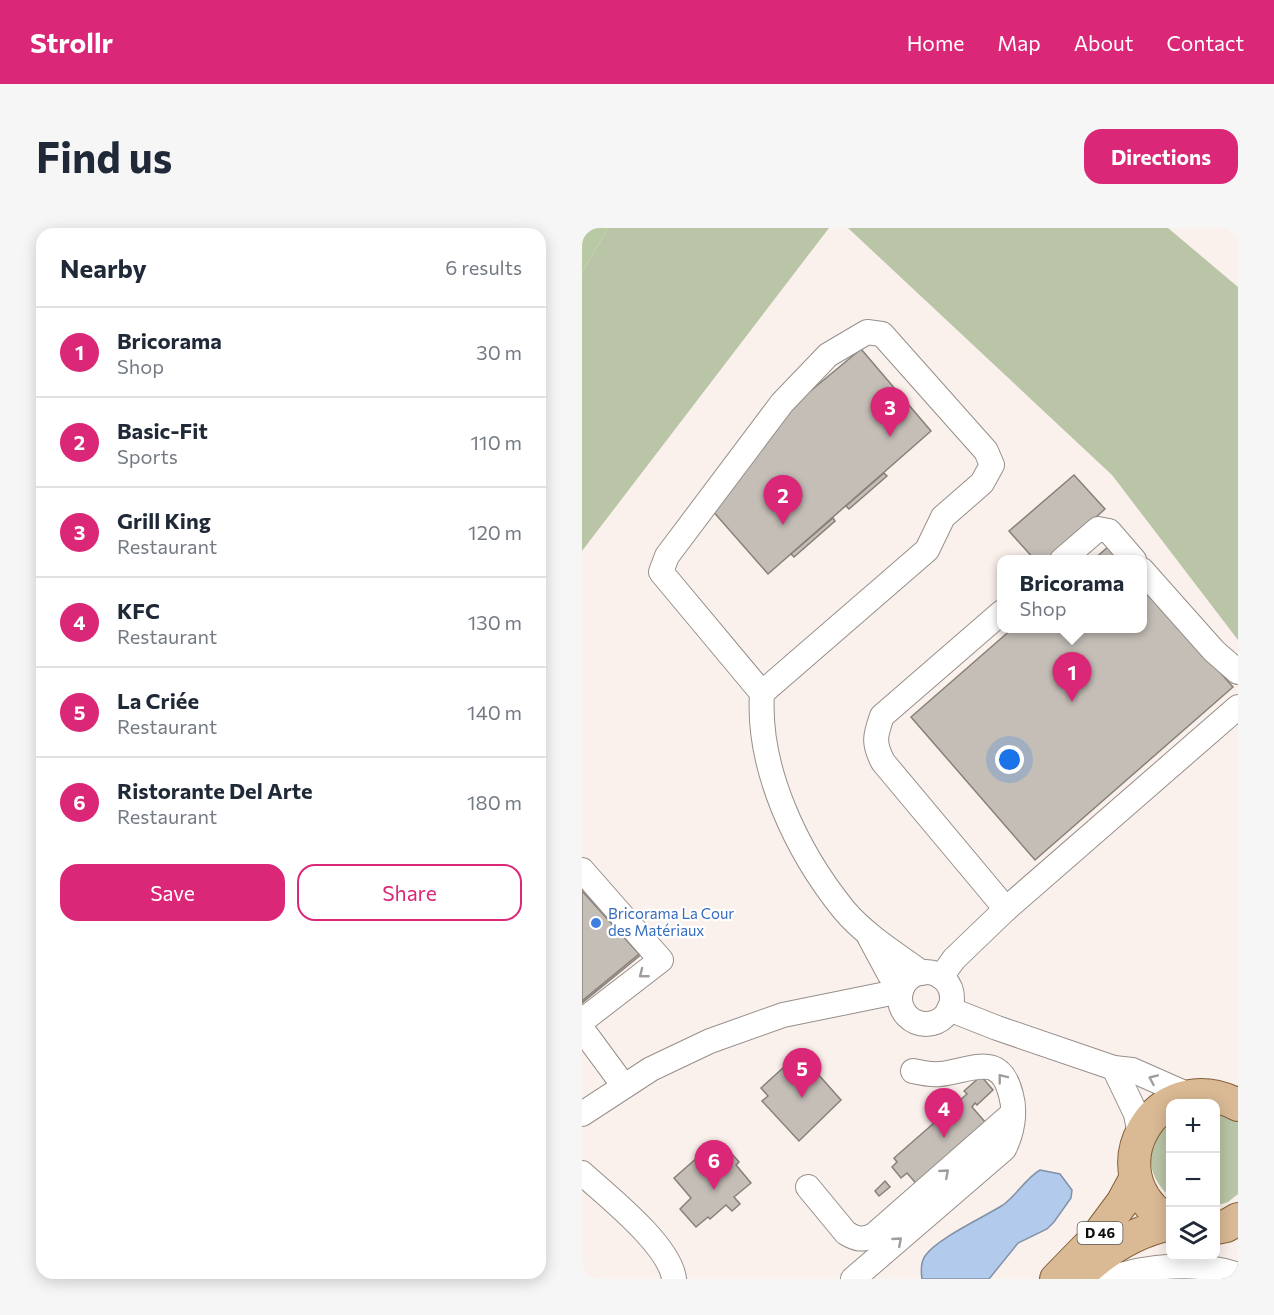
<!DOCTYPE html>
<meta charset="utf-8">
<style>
:root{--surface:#fff;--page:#f6f6f7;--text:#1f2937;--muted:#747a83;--line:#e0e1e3;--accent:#db2777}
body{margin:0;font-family:Commissioner,sans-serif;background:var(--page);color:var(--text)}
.controls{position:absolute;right:18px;bottom:18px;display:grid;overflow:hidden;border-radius:12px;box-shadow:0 3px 15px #0003}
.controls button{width:54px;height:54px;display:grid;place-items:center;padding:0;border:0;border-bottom:2px solid var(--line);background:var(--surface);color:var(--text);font:30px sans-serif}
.you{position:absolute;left:428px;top:532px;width:21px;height:21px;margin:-15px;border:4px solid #fff;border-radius:50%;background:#1a73e8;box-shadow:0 0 0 9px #1a73e833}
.badge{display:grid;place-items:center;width:39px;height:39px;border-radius:50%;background:var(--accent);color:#fff;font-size:20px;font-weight:700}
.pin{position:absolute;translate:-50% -50px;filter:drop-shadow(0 2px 3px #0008)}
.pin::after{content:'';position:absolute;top:32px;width:21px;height:18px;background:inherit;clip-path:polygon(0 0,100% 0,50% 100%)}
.popup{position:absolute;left:415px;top:327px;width:150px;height:78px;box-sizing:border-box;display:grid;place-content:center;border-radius:12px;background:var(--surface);filter:drop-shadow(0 2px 4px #0005);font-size:20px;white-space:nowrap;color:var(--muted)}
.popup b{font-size:22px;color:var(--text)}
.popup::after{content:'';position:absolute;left:50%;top:100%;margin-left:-12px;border:12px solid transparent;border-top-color:var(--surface)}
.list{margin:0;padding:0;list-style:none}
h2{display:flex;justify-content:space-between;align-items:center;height:78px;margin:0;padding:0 24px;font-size:26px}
h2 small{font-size:20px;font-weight:400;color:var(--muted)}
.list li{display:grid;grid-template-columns:39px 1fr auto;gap:18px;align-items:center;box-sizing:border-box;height:90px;padding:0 24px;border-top:2px solid var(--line)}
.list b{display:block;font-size:22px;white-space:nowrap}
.list p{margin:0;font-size:20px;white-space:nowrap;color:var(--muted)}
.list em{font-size:20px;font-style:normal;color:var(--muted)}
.actions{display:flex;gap:12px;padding:18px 24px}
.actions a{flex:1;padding:14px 0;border:2px solid var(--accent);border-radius:18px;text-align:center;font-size:21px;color:var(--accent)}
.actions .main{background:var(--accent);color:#fff}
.icon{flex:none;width:33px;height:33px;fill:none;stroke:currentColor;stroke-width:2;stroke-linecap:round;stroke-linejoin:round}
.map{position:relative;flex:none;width:656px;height:1051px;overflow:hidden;border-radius:18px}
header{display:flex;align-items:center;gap:36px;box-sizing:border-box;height:84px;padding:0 30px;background:var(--accent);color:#fff}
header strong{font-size:28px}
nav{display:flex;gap:33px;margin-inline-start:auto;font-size:21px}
.intro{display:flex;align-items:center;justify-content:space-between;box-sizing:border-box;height:144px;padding:0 36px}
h1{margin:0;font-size:42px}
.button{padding:15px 27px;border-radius:18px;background:var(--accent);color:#fff;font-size:21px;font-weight:700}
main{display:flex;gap:36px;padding:0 36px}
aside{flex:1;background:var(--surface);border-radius:18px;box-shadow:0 3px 15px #0003}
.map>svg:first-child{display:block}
.green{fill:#b9c5a6}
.forest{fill:#b9c9a3}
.water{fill:#b2caec;stroke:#8191a8;stroke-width:1.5}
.building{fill:#c4beb7;stroke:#87817a;stroke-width:1.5}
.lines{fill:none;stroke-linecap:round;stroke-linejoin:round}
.minor-casing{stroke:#978f8a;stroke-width:26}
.major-casing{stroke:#846037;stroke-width:34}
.minor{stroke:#fff;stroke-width:24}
.major{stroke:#daba95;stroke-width:32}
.oneway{stroke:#9f9e9d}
.shop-dot{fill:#3f7fe0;stroke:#fff;stroke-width:2}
.labels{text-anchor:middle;stroke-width:4.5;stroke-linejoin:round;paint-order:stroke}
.shield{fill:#fff;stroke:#585654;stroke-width:1.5}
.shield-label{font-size:14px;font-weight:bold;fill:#100d0b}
.shop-label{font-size:15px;fill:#366cbe;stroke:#fff;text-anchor:start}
</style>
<header>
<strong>Strollr</strong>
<nav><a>Home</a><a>Map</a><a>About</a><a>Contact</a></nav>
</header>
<div class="intro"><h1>Find us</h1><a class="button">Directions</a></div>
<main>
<aside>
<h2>Nearby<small>6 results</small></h2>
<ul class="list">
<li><span class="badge">1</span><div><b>Bricorama</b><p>Shop</p></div><em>30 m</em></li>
<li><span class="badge">2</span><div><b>Basic-Fit</b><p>Sports</p></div><em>110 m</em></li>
<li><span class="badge">3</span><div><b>Grill King</b><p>Restaurant</p></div><em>120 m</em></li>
<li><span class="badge">4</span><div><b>KFC</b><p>Restaurant</p></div><em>130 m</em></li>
<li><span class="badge">5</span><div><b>La Criée</b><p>Restaurant</p></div><em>140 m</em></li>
<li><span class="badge">6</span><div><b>Ristorante Del Arte</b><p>Restaurant</p></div><em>180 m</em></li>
</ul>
<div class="actions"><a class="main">Save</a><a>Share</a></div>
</aside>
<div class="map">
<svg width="656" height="1051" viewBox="0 0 656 1051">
<rect width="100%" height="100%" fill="#fbf1ec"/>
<g class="green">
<polygon points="26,0 247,0 0,323 0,45"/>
<polygon points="266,0 586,0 656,59 656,412 530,247"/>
<polygon points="634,879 656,892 656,966 646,974 634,978"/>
<path d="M588 888V968C574 958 564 935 570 917 573 907 583 897 588 888Z"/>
</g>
<polygon class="forest" points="0,0 26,0 0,45"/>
<path class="water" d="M458 942 478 946 490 962 489 970 472 994 465 1001 436 1015 407 1051H340C339 1044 338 1035 343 1028 354 1011 402 989 421 977 435 967 443 951 458 942Z"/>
<g class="building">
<polygon points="279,121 349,203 186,346 129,281 208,180"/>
<polygon points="302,245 305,248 267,281 264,278"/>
<polygon points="492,247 523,281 466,332 453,332 427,303"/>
<polygon points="251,290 253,293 212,329 209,326"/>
<polygon points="527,318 539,332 511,332"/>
<polygon points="560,356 651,459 453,632 329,489 431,400 560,400"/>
<polygon points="0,641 66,721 0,775"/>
<polygon points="0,663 57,726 0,773"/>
<polygon points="219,827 259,872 217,913 180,873 186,868 179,860 213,829 215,831"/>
<polygon points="399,848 411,862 395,877 393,875 390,879 404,895 338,960 325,945 319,950 310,939 315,934 312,930 385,866 382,863"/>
<polygon points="133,914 146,929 150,926 157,934 154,937 169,955 152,969 158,976 150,983 144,977 128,991 126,989 114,999 98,981 109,970 92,950"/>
<polygon points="303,953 308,959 297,968 293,963"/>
</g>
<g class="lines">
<defs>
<g id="minor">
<polyline points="480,332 516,301 527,303 552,332"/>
<polyline points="560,342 632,423 656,444"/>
<path d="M420 384 300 488C293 508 291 515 301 534L424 681"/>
<path d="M180 465 79 344 85 328 200 175 246 127 285 104 300 106 404 223 410 237 400 255 361 289 345 322 180 465C175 541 215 624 262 682 283 707 314 726 340 745"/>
<polyline points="0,642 79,732 0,793"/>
<polyline points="288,710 308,747 320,760"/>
<circle cx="344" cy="770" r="26"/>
<polyline points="359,749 372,731 424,681 656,479"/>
<polyline points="367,781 415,800 532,840 550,842 609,868"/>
<polyline points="0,801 42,858"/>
<polyline points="532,840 554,886 558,907"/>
<polyline points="0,886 69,841 128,813 201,787 319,763"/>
<path d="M0 945C25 968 88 1017 92 1051"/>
<path d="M226 959 264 1005C274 1011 281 1013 292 1007L430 886"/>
<path d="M271 1051 422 921C430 905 434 885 429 867 418 822 389 843 358 846 349 847 340 845 331 843"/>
<path d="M527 1051C566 1037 616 1033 656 1047"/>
</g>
<g id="major">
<path d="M588 994C509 946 574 833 656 877"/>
<polyline points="634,1000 644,998 656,991"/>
<path d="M503 1042C528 1019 555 1003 588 996"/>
<polyline points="474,1051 514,1010 540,975 553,951"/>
</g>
</defs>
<use href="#minor" class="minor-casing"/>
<use href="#major" class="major-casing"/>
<use href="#minor" class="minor"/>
<use href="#major" class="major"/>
</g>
<defs><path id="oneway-chevron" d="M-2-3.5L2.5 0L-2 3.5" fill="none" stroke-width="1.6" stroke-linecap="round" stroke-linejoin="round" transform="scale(1.5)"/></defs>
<g class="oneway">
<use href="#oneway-chevron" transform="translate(61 746) rotate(142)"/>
<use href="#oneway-chevron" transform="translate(420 850) rotate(-128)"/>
<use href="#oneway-chevron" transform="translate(571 851) rotate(-156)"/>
<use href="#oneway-chevron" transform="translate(363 945) rotate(-41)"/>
<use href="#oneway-chevron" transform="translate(316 1013) rotate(-41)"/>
</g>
<circle class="shop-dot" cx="14" cy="695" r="6"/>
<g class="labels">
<rect class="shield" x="495.5" y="994" width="45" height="22" rx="4.5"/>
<g class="shield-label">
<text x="518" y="1010">D 46</text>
</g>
<g class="shop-label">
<text x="26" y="691">Bricorama La Cour<tspan x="26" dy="17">des Matériaux</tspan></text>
</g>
</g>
</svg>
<div class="controls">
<button>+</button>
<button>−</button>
<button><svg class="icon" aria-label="layers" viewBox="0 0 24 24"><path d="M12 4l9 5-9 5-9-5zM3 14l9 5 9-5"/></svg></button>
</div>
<div class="you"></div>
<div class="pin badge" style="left:490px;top:474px">1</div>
<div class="popup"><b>Bricorama</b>Shop</div>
<div class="pin badge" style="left:201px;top:297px">2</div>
<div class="pin badge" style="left:308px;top:209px">3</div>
<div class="pin badge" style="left:362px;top:910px">4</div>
<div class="pin badge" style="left:220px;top:870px">5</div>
<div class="pin badge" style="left:132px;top:962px">6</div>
</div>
</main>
